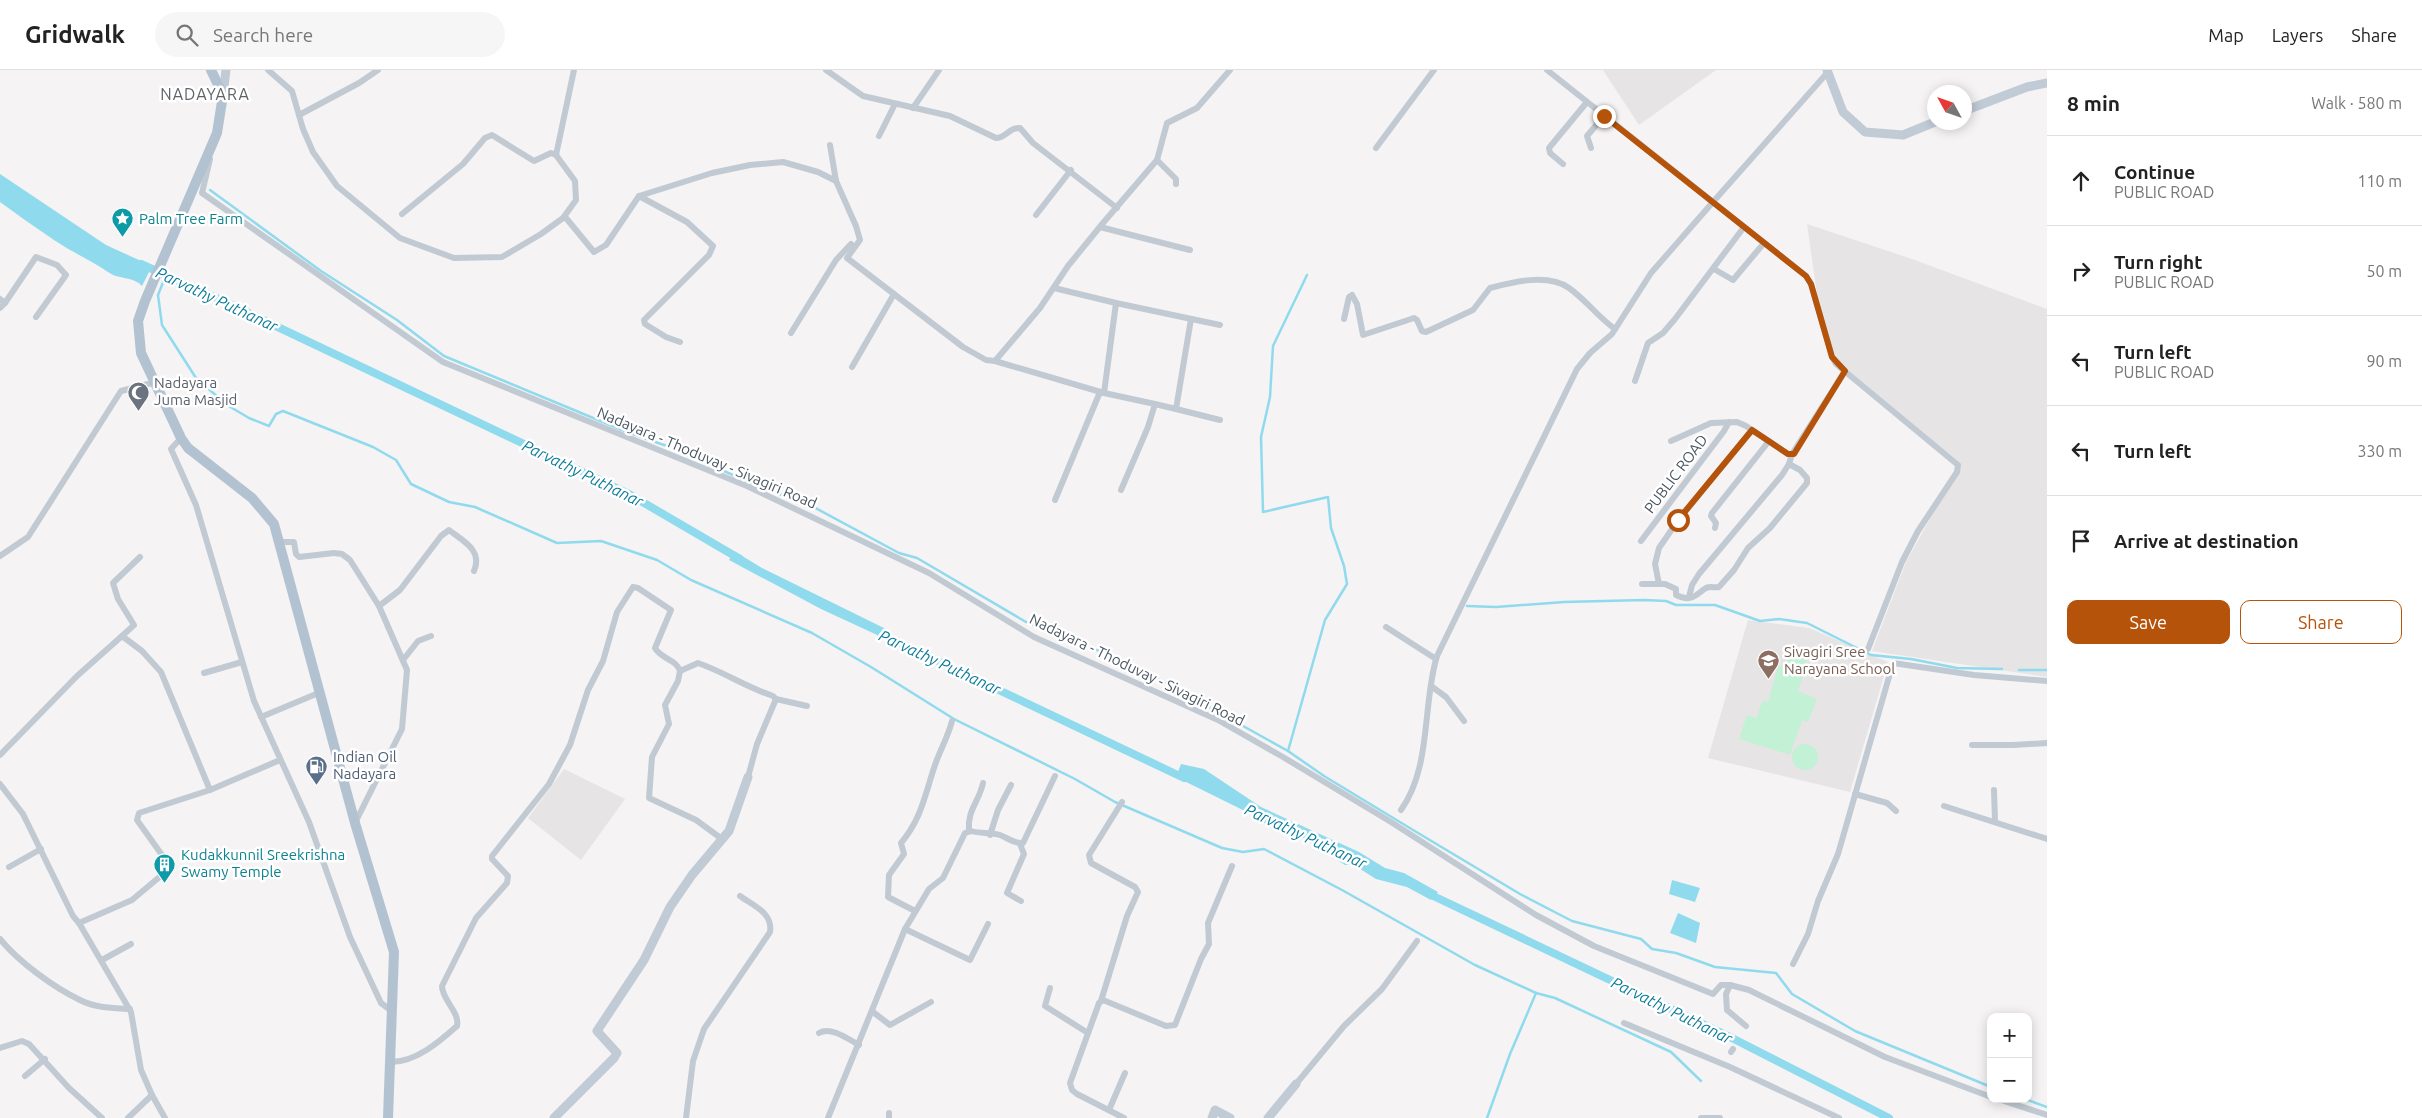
<!DOCTYPE html>
<meta charset="utf-8">
<style>
:root{--surface:#fff;--page:#f6f6f6;--text:#222;--muted:#767676;--line:#e0e0e0;--accent:#b45309}
body{margin:0;font-family:Ubuntu,sans-serif;background:var(--page);color:var(--text)}
.controls{position:absolute;right:15px;bottom:15px;display:grid;overflow:hidden;border-radius:10px;box-shadow:0 2px 12px #0003}
.controls button{width:45px;height:45px;display:grid;place-items:center;padding:0;border:0;border-bottom:1px solid var(--line);background:var(--surface);color:var(--text);font:25px sans-serif}
.compass{position:absolute;left:1927px;top:15px;width:45px;height:45px;border-radius:50%;background:var(--surface);box-shadow:0 2px 12px #0003;rotate:310deg}
.stop{position:absolute;width:15px;height:15px;margin:-11px;border:4px solid #b45309;border-radius:50%;background:#fff}
.stop.end{background:#b45309;border-color:#fff;box-shadow:0 1px 5px #0008}
.list{margin:0;padding:0;list-style:none}
h2{display:flex;justify-content:space-between;align-items:center;height:65px;margin:0;padding:0 20px;font-size:21px}
h2 small{font-size:16px;font-weight:400;color:var(--muted)}
.list li{display:grid;grid-template-columns:32px 1fr auto;gap:15px;align-items:center;box-sizing:border-box;height:90px;padding:0 20px;border-top:1px solid var(--line)}
.list b{display:block;font-size:19px;white-space:nowrap}
.list p{margin:0;font-size:16px;white-space:nowrap;color:var(--muted)}
.list em{font-size:16px;font-style:normal;color:var(--muted)}
.actions{display:flex;gap:10px;padding:15px 20px}
.actions a{flex:1;padding:11px 0;border:1px solid var(--accent);border-radius:10px;text-align:center;font-size:18px;color:var(--accent)}
.actions .main{background:var(--accent);color:#fff}
.icon{flex:none;width:28px;height:28px;fill:none;stroke:currentColor;stroke-width:2;stroke-linecap:round;stroke-linejoin:round}
.map{position:relative;flex:none;width:2047px;height:1048px;overflow:hidden}
header{display:flex;align-items:center;gap:30px;box-sizing:border-box;height:70px;padding:0 25px;background:var(--surface);border-bottom:1px solid var(--line)}
header strong{font-size:24px}
nav{display:flex;gap:28px;margin-inline-start:auto;font-size:18px}
.search{width:350px;height:45px;background:var(--page);display:flex;align-items:center;gap:12px;box-sizing:border-box;padding:0 18px;border-radius:28px;color:var(--muted);font-size:19px}
main{display:flex}
aside{flex:1;background:var(--surface)}
.map>svg:first-child{display:block}
.education{fill:#e6e4e5}
.green{fill:#c3f1d5}
.water{fill:#90daee}
.lines{fill:none;stroke-linecap:round;stroke-linejoin:round}
.stream{stroke:#90daee;stroke-width:2.5}
.canal{stroke:#90daee;stroke-width:8}
.minor{stroke:#c1cad2;stroke-width:6}
.secondary{stroke:#c1cbd6;stroke-width:9}
.primary{stroke:#b3c2d1;stroke-width:10}
.route{stroke:#b45309;stroke-width:6}
.labels{text-anchor:middle;stroke-width:5;stroke-linejoin:round;paint-order:stroke}
.culture-label{font-size:15px;fill:#0d838f;stroke:#fff;text-anchor:start}
.worship-label{font-size:15px;fill:#5b616d;stroke:#fff;text-anchor:start}
.street-label{font-size:15px;fill:#4a5661;stroke:#fff}
.education-label{font-size:15px;fill:#785e54;stroke:#fff;text-anchor:start}
.service-label{font-size:15px;fill:#4e5e75;stroke:#fff;text-anchor:start}
.neighbourhood-label{font-size:16px;letter-spacing:1px;fill:#5f6368;stroke:#fff}
.water-label{font-size:16px;font-style:italic;fill:#0c7c9b;stroke:#fff}
</style>
<header>
<strong>Gridwalk</strong>
<div class="search"><svg class="icon" aria-label="search" viewBox="0 0 24 24"><circle cx="10" cy="10" r="6"/><path d="M15 15l6 6"/></svg>Search here</div>
<nav><a>Map</a><a>Layers</a><a>Share</a></nav>
</header>
<main>
<div class="map">
<svg width="2047" height="1048" viewBox="0 0 2047 1048">
<rect width="100%" height="100%" fill="#f5f3f3"/>
<g class="education">
<polygon points="1603,0 1716,0 1639,55"/>
<polygon points="1807,154 1912,189 2047,239 2047,607 1872,581 1906,492 1960,395 1958,391 1837,293 1818,231"/>
<polygon points="1748,550 1809,558 1888,592 1850,722 1708,688"/>
<polygon points="564,699 625,729 581,790 528,748"/>
</g>
<g class="green">
<polygon points="1791,579 1808,586 1798,621 1817,629 1808,652 1802,650 1790,685 1739,669 1747,645 1757,648 1762,631 1768,632 1778,597 1787,592"/>
<circle cx="1805" cy="687" r="13"/>
</g>
<g class="water">
<path d="M0 104 106 175 152 196 142 216C133 206 119 210 108 202 90 190 72 182 54 170 36 158 18 145 0 132Z"/>
<polygon points="734,481 762,498 892,562 888,570 821,539 729,490"/>
<polygon points="1181,694 1204,699 1261,737 1359,782 1385,798 1404,803 1438,822 1431,830 1407,817 1376,809 1354,795 1345,795 1297,764 1266,754 1255,746 1176,707"/>
<polygon points="1672,810 1700,818 1695,832 1669,824"/>
<polygon points="1678,843 1700,853 1696,873 1670,863"/>
</g>
<g class="lines">
<g class="stream">
<polyline points="210,120 321,201 397,250 444,286 627,362 667,376 767,420 808,434 899,483 917,488 1026,552 1130,593 1288,681 1324,706 1413,760 1520,824 1572,851 1641,869 1652,879 1676,883 1715,897 1776,903 1792,924 1855,961 1991,1017"/>
<polyline points="166,205 158,225 162,255 196,308 227,335 249,348 269,356 276,344 283,341 373,377 396,390 411,414 449,432 475,437 557,473 601,471 657,490 691,510 812,563 871,597 954,649 1075,709 1115,732 1222,778 1243,782 1264,779 1342,820 1475,895 1536,923 1510,984 1487,1048"/>
<polyline points="1467,536 1496,537 1564,532 1644,530 1666,531 1676,535 1715,535 1760,551 1779,549 1807,553 1871,585 1911,589 1957,598 2002,599"/>
<polyline points="2019,600 2047,600"/>
<polyline points="1288,681 1325,550 1347,514 1344,496 1331,458 1328,427 1263,442 1261,367 1270,327 1273,276 1307,205"/>
<polyline points="1536,923 1555,928 1671,982 1701,1011"/>
<polyline points="2025,1029 2047,1037"/>
</g>
<g class="canal">
<polyline points="141,194 223,231 627,423 740,489"/>
<polyline points="881,564 1184,708"/>
<polyline points="1427,823 1730,967 1889,1048"/>
</g>
<g class="minor">
<polyline points="268,0 292,21 303,59 313,82 337,116 400,168 454,188 502,187 541,164 563,148"/>
<path d="M826 0 863 26 950 46 996 68C1006 68 1009 57 1020 58L1033 73 1117 138"/>
<polyline points="1547,0 1713,132 1828,2"/>
<polyline points="913,38 939,0"/>
<polyline points="299,45 359,13 378,0"/>
<polyline points="879,66 895,34"/>
<polyline points="830,75 836,111"/>
<polyline points="1376,78 1434,0"/>
<polyline points="1591,78 1587,66 1604,46"/>
<polyline points="556,85 574,0"/>
<polyline points="210,89 202,123 443,292 747,416 929,503 1034,567 1218,650 1283,687 1391,752 1536,845 1594,876 1713,924 1721,915 1730,915 1749,920 1885,987 1991,1027"/>
<polyline points="1157,90 1176,109 1176,114"/>
<polyline points="1563,94 1550,83 1549,78 1587,32"/>
<polyline points="639,126 687,152 713,176 709,185 644,250 645,254 666,267 680,272"/>
<polyline points="402,144 463,94 485,68 492,65 534,91 551,83 556,85 575,111 576,130 563,148 566,148 594,182 606,175 639,126 712,103 750,95 783,92 818,102 836,111 856,156 860,170 847,188 963,277 986,290 995,291 1040,238 1068,196 1103,153 1157,90 1167,53 1197,38 1230,0"/>
<polyline points="1036,145 1071,100"/>
<polyline points="1100,157 1190,180"/>
<polyline points="1714,199 1733,210 1764,173"/>
<polyline points="0,229 5,233 0,238"/>
<polyline points="5,233 36,187 57,195 66,205 36,247"/>
<polyline points="1116,233 1220,255"/>
<path d="M1344 249 1349 227 1352 225 1357 234 1363 265 1414 248 1417 250 1422 261 1426 262 1473 240 1490 218C1513 212 1548 203 1569 218 1586 230 1598 247 1615 259"/>
<polyline points="791,263 836,190 851,174"/>
<polyline points="995,291 1104,323 1116,233 1054,218"/>
<polyline points="852,297 894,224"/>
<polyline points="1635,311 1648,273 1663,263 1675,249 1744,157"/>
<polyline points="1104,323 1155,334 1148,357 1121,420"/>
<polyline points="1155,334 1176,339 1191,249"/>
<polyline points="1176,339 1220,350"/>
<polyline points="181,368 171,379 196,435 254,631 309,752 350,867 381,933 393,942"/>
<polyline points="1671,371 1711,353 1737,352 1746,356 1788,384 1792,384"/>
<polyline points="1792,384 1845,301"/>
<polyline points="1055,430 1100,322"/>
<polyline points="1715,458 1716,453 1711,446 1712,443 1769,371"/>
<polyline points="1641,471 1724,361 1729,352"/>
<polyline points="279,472 294,472 296,484 299,487 334,483 342,484 350,490 379,536 407,600 402,659 355,753"/>
<polyline points="0,486 28,467 121,321 156,312"/>
<path d="M1642 514H1665L1676 519V525C1692 533 1696 524 1706 518 1710 516 1715 518 1719 517L1734 500 1748 478 1770 458 1807 413V408L1800 400 1789 394"/>
<polyline points="1659,514 1655,494 1659,478 1679,449 1752,360"/>
<polyline points="1689,527 1692,515 1699,504 1782,405 1789,394 1792,384"/>
<path d="M379 536 400 520 441 466 449 460C463 471 483 480 474 501"/>
<polyline points="1386,557 1436,589"/>
<polyline points="122,566 134,555 118,529 113,513 140,487"/>
<polyline points="403,590 418,571 431,566"/>
<path d="M680 601 698 593C724 602 746 617 773 626L776 629"/>
<polyline points="204,603 242,592"/>
<polyline points="1431,616 1446,627 1464,651"/>
<polyline points="261,647 321,622"/>
<polyline points="1972,675 2013,675 2047,673"/>
<polyline points="0,685 77,606 122,566 142,581 161,602 210,720"/>
<polyline points="748,707 757,674 776,629 807,636"/>
<polyline points="0,714 23,744 73,846 79,853 131,942 141,1000 152,1025 165,1048"/>
<polyline points="1994,720 1995,751"/>
<polyline points="1855,724 1887,733 1896,741"/>
<polyline points="1944,736 2047,769"/>
<path d="M1401 740C1432 696 1422 635 1437 586L1577 299 1590 283 1612 264 1651 203 1713 132 1806 206 1811 214 1832 287 1836 294 1958 395 1957 402 1918 461 1902 492 1868 579"/>
<path d="M969 761C967 740 979 732 983 713"/>
<polyline points="990,765 998,740 1011,715"/>
<polyline points="1020,774 1024,784 1007,823 1021,831"/>
<polyline points="9,797 41,779"/>
<path d="M915 841 888 827 889 805 904 784 901 773C922 748 925 724 935 695 940 680 948 667 952 651"/>
<polyline points="79,853 132,830 169,799 167,792 137,750 139,743 210,720 280,690"/>
<polyline points="905,859 970,890 988,854"/>
<path d="M0 869C19 892 53 917 80 930 95 938 114 938 130 939"/>
<polyline points="102,890 131,874"/>
<polyline points="1793,894 1808,864 1818,831 1838,784 1893,593 1974,605 2047,611"/>
<polyline points="1730,915 1726,924 1727,940 1746,956"/>
<polyline points="1050,918 1045,936 1088,963"/>
<polyline points="1101,931 1127,846 1138,822 1135,817 1091,793 1089,785 1122,732"/>
<polyline points="873,942 890,955 931,932"/>
<polyline points="1624,953 1730,997 1839,1048"/>
<path d="M819 963C831 956 848 969 859 975"/>
<polyline points="0,978 22,971 29,974 69,1018 102,1048"/>
<polyline points="1731,982 1733,979"/>
<path d="M391 992C416 992 439 972 457 956 460 942 442 930 442 916L476 848 507 813 508 806 492 789V786L549 714 570 675 588 620 603 591 617 542 633 517 638 518 671 540 655 578C661 589 676 589 680 601L678 611 665 635 669 654 652 687 649 728 696 750 722 769"/>
<polyline points="25,1006 45,989"/>
<polyline points="1296,1014 1344,956 1382,919 1417,871"/>
<polyline points="1998,1029 2047,1045"/>
<polyline points="1109,1040 1125,1003"/>
<polyline points="889,1043 889,1048"/>
<polyline points="128,1048 152,1025"/>
<path d="M686 1048 693 991 704 959 770 862C773 843 754 836 740 826"/>
<path d="M828 1048 905 859 929 819 943 808 965 763 971 761C981 764 990 762 1000 765 1008 768 1014 774 1023 773L1055 706"/>
<polyline points="1124,1048 1077,1024 1072,1020 1070,1013 1099,933 1103,930 1166,956 1175,955 1201,889 1209,874 1208,853 1232,796"/>
<polyline points="1701,1048 1720,1048"/>
</g>
<g class="secondary">
<polyline points="1827,0 1843,42 1865,62 1903,65 1935,52"/>
<polyline points="223,25 226,0"/>
<polyline points="1964,41 2027,17 2047,13"/>
<polyline points="554,1048 614,988 617,983 597,961 644,890 670,837 692,805 729,761 748,707"/>
<polyline points="1212,1048 1215,1040 1230,1048"/>
<polyline points="1268,1048 1296,1014"/>
</g>
<polyline class="primary" points="211,0 223,25 217,63 145,231 138,251 141,283 181,368 188,378 252,428 274,454 355,753 394,882 388,1048"/>
</g>
<g class="lines">
<polyline class="route" points="1604,46 1806,206 1811,214 1832,287 1845,301 1794,384 1788,384 1752,360 1678,450"/>
</g>
<defs>
<symbol id="sight-pin" viewBox="-11 -11 22 30"><path d="M0 17L-7.5 6A9.5 9.5 0 1 1 7.5 6Z" fill="#0f9aa8" stroke="#fff"/><path d="M0-6L1.8-2.2L6-1.7L2.9 1.2L3.7 5.4L0 3.3L-3.7 5.4L-2.9 1.2L-6-1.7L-1.8-2.2Z" fill="#fff"/></symbol>
<symbol id="mosque-pin" viewBox="-11 -11 22 30"><path d="M0 17L-7.5 6A9.5 9.5 0 1 1 7.5 6Z" fill="#6b7280" stroke="#fff"/><path d="M3.5-4.9A6 6 0 1 0 3.5 4.9A5 5 0 1 1 3.5-4.9Z" fill="#fff"/></symbol>
<symbol id="school-pin" viewBox="-11 -11 22 30"><path d="M0 17L-7.5 6A9.5 9.5 0 1 1 7.5 6Z" fill="#8d6e63" stroke="#fff"/><path d="M0-5L7-2L0 1L-7-2ZM-4 1L0 2.5L4 1V4Q0 6-4 4Z" fill="#fff"/></symbol>
<symbol id="fuel-pin" viewBox="-11 -11 22 30"><path d="M0 17L-7.5 6A9.5 9.5 0 1 1 7.5 6Z" fill="#5c6f8a" stroke="#fff"/><path d="M-5.5-6h7V0h2V4h1.3V-2.5L3-4.5l.8-.8L6-3V5H2.5V1h-1V6h-7ZM-4.2-4.7v3.2H.2V-4.7Z" fill="#fff"/></symbol>
<symbol id="building-pin" viewBox="-11 -11 22 30"><path d="M0 17L-7.5 6A9.5 9.5 0 1 1 7.5 6Z" fill="#0f9aa8" stroke="#fff"/><path d="M-4-6H4V6H1V3H-1V6H-4ZM-2.5-4.3h1.7v1.8h-1.7ZM.8-4.3h1.7v1.8H.8ZM-2.5-1h1.7V.8h-1.7ZM.8-1h1.7V.8H.8Z" fill="#fff"/></symbol>
</defs>
<g fill-rule="evenodd">
<use href="#sight-pin" x="110" y="136" width="25" height="34"/>
<use href="#mosque-pin" x="126" y="310" width="25" height="34"/>
<use href="#school-pin" x="1756" y="578" width="25" height="34"/>
<use href="#fuel-pin" x="304" y="684" width="25" height="34"/>
<use href="#building-pin" x="152" y="782" width="25" height="34"/>
</g>
<g class="labels">
<g class="culture-label">
<text x="139" y="154">Palm Tree Farm</text>
<text x="181" y="790">Kudakkunnil Sreekrishna<tspan x="181" dy="17">Swamy Temple</tspan></text>
</g>
<g class="worship-label">
<text x="154" y="318">Nadayara<tspan x="154" dy="17">Juma Masjid</tspan></text>
</g>
<g class="street-label">
<text transform="translate(707 388) rotate(23)" y="5">Nadayara - Thoduvay - Sivagiri Road</text>
<text transform="translate(1676 404) rotate(-53)" y="5">PUBLIC ROAD</text>
<text transform="translate(1137 600) rotate(26)" y="5">Nadayara - Thoduvay - Sivagiri Road</text>
</g>
<g class="education-label">
<text x="1784" y="587">Sivagiri Sree<tspan x="1784" dy="17">Narayana School</tspan></text>
</g>
<g class="service-label">
<text x="333" y="692">Indian Oil<tspan x="333" dy="17">Nadayara</tspan></text>
</g>
<g class="neighbourhood-label">
<text x="205" y="30">NADAYARA</text>
</g>
<g class="water-label">
<text transform="translate(217 229) rotate(25)" y="6">Parvathy Puthanar</text>
<text transform="translate(583 403) rotate(26)" y="6">Parvathy Puthanar</text>
<text transform="translate(940 592) rotate(25)" y="6">Parvathy Puthanar</text>
<text transform="translate(1306 766) rotate(25)" y="6">Parvathy Puthanar</text>
<text transform="translate(1672 940) rotate(26)" y="6">Parvathy Puthanar</text>
</g>
</g>
</svg>
<div class="controls">
<button>+</button>
<button>−</button>
</div>
<svg class="compass" viewBox="-18 -18 36 36"><path d="M0-13l5 13h-10z" fill="#e53935"/><path d="M0 13l5-13h-10z" fill="#767676"/></svg>
<div class="stop" style="left:1678px;top:450px"></div>
<div class="stop end" style="left:1604px;top:46px"></div>
</div>
<aside>
<h2>8 min<small>Walk · 580 m</small></h2>
<ul class="list">
<li><svg class="icon" aria-label="ahead" viewBox="0 0 24 24"><path d="M12 20V5M6 11l6-6 6 6"/></svg><div><b>Continue</b><p>PUBLIC ROAD</p></div><em>110 m</em></li>
<li><svg class="icon" aria-label="right" viewBox="0 0 24 24"><path d="M7 20v-9h11M14 6l5 5-5 5"/></svg><div><b>Turn right</b><p>PUBLIC ROAD</p></div><em>50 m</em></li>
<li><svg class="icon" aria-label="left" viewBox="0 0 24 24"><path d="M17 20v-9H6M10 6l-5 5 5 5"/></svg><div><b>Turn left</b><p>PUBLIC ROAD</p></div><em>90 m</em></li>
<li><svg class="icon" aria-label="left" viewBox="0 0 24 24"><path d="M17 20v-9H6M10 6l-5 5 5 5"/></svg><div><b>Turn left</b></div><em>330 m</em></li>
<li><svg class="icon" aria-label="arrive" viewBox="0 0 24 24"><path d="M6 21V4h12l-3 4 3 4H6"/></svg><div><b>Arrive at destination</b></div></li>
</ul>
<div class="actions"><a class="main">Save</a><a>Share</a></div>
</aside>
</main>
